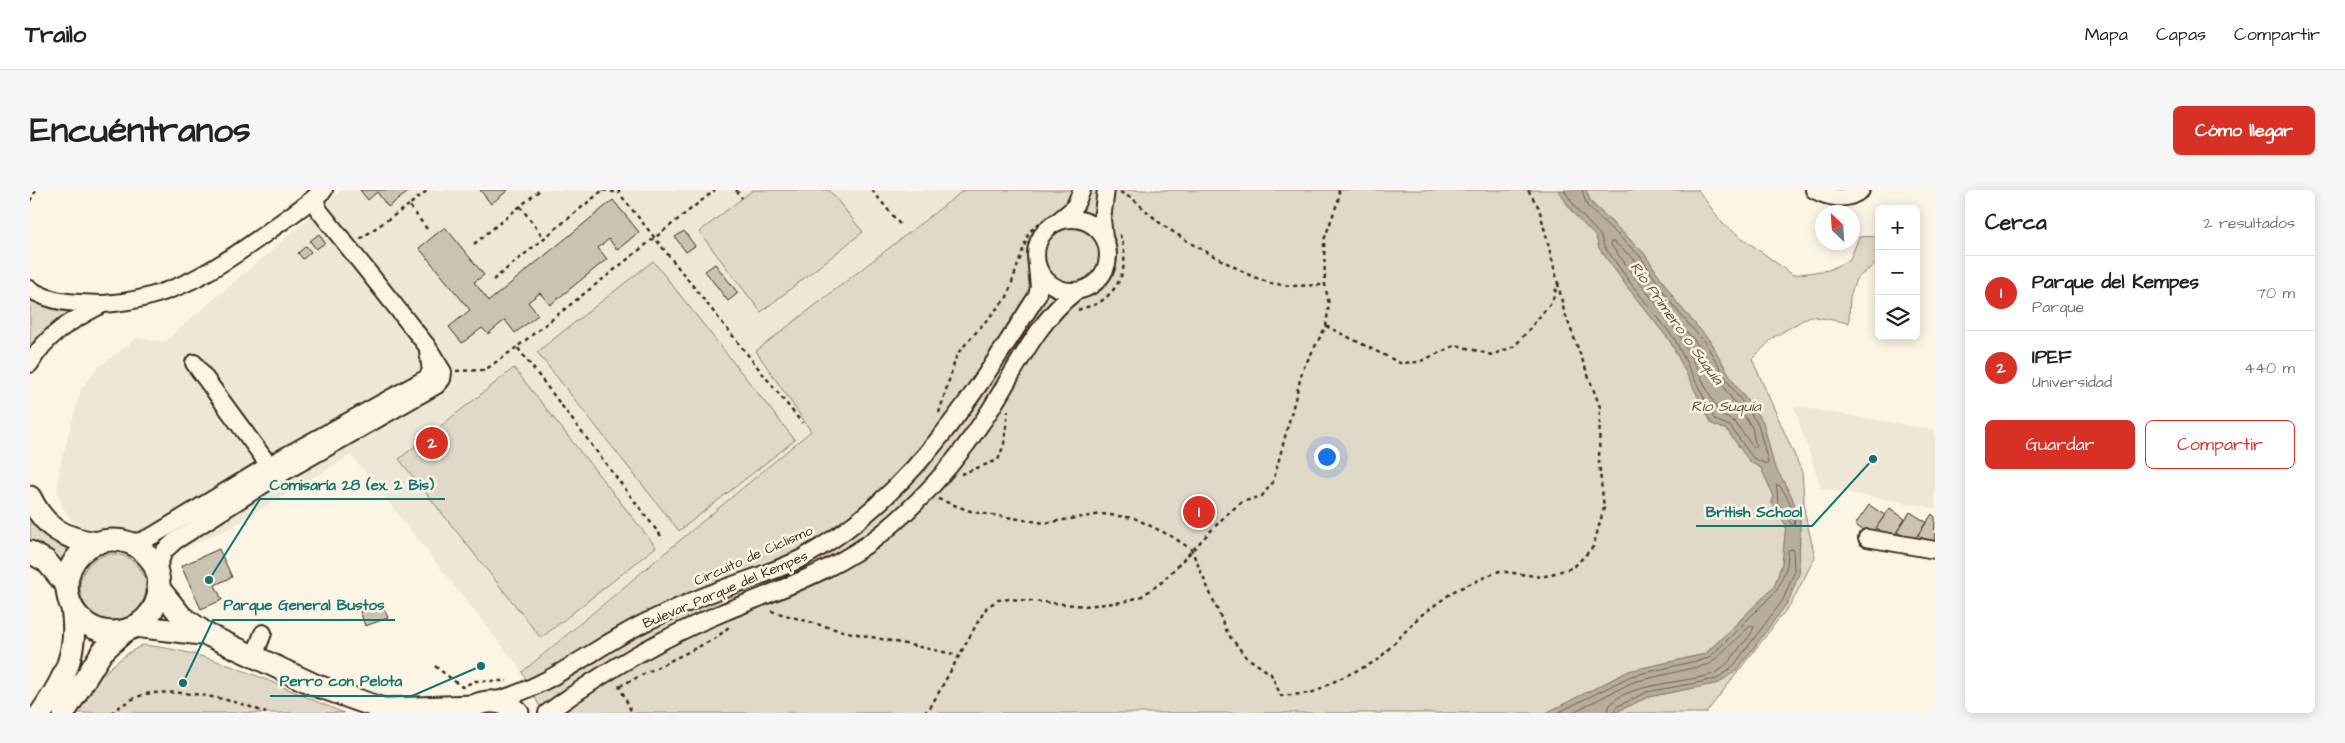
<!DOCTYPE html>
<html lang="es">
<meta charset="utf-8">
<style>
:root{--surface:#fff;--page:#f6f6f6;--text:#222;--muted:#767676;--line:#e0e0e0;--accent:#d93025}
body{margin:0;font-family:"Architects Daughter",sans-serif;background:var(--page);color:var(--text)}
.controls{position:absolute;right:15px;top:15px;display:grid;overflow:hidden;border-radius:8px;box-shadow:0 2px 12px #0003}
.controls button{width:45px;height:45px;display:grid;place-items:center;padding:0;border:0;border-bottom:1px solid var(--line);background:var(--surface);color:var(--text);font:25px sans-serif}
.compass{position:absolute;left:1785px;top:15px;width:45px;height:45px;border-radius:50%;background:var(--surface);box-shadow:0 2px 12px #0003;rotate:335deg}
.you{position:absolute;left:1296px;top:266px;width:18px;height:18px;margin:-12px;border:4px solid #fff;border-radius:50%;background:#1a73e8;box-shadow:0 0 0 8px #1a73e833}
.badge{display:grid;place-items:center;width:32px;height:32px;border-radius:50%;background:var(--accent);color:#fff;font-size:16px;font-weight:700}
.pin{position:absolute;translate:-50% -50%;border:2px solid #fff;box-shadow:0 1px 5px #0006}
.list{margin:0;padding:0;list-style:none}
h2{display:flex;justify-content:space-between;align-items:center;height:65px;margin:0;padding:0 20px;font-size:21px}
h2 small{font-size:16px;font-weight:400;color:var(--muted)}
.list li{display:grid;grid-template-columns:32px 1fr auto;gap:15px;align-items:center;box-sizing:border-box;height:75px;padding:0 20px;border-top:1px solid var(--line)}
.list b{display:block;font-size:19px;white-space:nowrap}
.list p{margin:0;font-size:16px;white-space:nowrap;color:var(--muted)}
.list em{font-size:16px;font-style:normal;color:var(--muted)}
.actions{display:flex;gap:10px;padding:15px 20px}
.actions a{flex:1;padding:11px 0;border:1px solid var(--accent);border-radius:8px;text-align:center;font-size:18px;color:var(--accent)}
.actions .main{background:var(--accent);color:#fff}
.icon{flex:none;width:28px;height:28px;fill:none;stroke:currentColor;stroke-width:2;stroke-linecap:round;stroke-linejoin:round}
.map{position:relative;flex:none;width:1905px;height:523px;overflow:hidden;border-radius:8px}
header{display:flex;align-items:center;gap:30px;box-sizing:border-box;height:70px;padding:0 25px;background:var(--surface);border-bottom:1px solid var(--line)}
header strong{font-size:24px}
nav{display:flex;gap:28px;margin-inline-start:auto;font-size:18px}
.intro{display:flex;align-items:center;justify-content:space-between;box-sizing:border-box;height:120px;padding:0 30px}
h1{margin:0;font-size:35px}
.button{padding:12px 22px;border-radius:8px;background:var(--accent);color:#fff;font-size:18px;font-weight:700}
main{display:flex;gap:30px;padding:0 30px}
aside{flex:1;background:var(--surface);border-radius:8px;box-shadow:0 2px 12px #0003}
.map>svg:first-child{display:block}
.built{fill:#eee6d6}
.green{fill:#e0d8c8;stroke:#8e8173}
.water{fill:#b7ad9e;stroke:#85796b}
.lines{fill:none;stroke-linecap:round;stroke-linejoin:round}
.shore{stroke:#6d5e51;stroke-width:1}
.building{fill:#ccc2b3;stroke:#3b2a1e}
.minor-casing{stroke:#3b2a1e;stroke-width:20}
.major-casing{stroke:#3b2a1e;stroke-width:25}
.path{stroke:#3b2a1e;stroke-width:2.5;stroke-dasharray:4 4;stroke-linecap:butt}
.minor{stroke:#fcf5e5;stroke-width:16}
.major{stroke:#fcf5e5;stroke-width:21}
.labels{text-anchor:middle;stroke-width:5;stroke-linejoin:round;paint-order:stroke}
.street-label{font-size:14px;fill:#3b2a1e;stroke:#fcf5e5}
.water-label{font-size:15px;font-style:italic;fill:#605144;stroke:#fcf5e5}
.leader{fill:none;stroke:#0f766e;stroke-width:2}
.callout-dot{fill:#0f766e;stroke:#fcf5e5;stroke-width:2}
.callout-label{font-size:15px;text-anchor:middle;font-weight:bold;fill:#0f766e;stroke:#fcf5e5;stroke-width:5;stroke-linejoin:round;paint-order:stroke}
</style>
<header>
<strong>Trailo</strong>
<nav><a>Mapa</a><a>Capas</a><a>Compartir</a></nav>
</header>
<div class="intro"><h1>Encuéntranos</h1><a class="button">Cómo llegar</a></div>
<main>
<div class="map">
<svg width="1905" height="523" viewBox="0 0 1905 523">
<rect width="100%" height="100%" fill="#fcf5e5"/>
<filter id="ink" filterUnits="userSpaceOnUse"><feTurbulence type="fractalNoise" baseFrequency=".02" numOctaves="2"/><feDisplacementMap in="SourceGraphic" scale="10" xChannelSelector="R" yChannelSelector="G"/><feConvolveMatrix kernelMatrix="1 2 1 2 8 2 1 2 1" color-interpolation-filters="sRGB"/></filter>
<g filter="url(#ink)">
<g class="built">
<polygon points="312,0 934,0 726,161 782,240 492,481 321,265 196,340 131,368 121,351 101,346 62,344 44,333 33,318 27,302 30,276 51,199 66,179 107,148 134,152"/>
<polygon points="1764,216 1905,240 1905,318 1791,298"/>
</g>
<g class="green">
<polygon points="723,0 799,0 833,42 731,122 669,42"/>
<polygon points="934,0 1528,0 1543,23 1566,47 1569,58 1598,98 1640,151 1682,234 1697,240 1720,272 1731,278 1744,306 1742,313 1756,335 1752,374 1744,397 1675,464 1599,481 1516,523 513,523 492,482 781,241 726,161"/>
<polygon points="1556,0 1668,0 1693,34 1763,85 1799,80 1820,69 1829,47 1849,46 1849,71 1826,89 1820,106 1819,133 1780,126 1744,147 1722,169 1772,282 1775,324 1785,367 1762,412 1676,523 1584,523 1618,507 1689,493 1725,457 1769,384 1770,330 1761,305 1744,275 1733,232 1706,196 1679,150 1648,114 1614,63 1561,12"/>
<polygon points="623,71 765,250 649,341 507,162"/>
<polygon points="0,110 25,120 40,122 0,154"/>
<polygon points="484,178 626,357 511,448 369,269"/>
<polygon points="0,328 40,363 34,372 0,352"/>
<circle cx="83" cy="397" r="33"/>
<path d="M112 455C183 461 248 496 314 523H42C61 495 82 471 112 455Z"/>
</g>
<polygon class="water" points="1528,0 1556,0 1561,13 1614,63 1648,114 1679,150 1706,196 1733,232 1744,275 1761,305 1770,330 1769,384 1758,412 1708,479 1689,493 1618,507 1584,523 1516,523 1599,481 1676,464 1744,397 1752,374 1756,335 1742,313 1744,306 1731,278 1720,272 1697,240 1682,234 1640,151 1598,98 1569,58 1566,47 1543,23"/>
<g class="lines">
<g class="shore">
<polyline points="1534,0 1547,20 1570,45 1574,56 1602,95 1644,148 1685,230 1700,236 1723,268 1737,274 1738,272 1728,234 1702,198 1675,153 1644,117 1610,66 1557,16 1552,0"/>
<polygon points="1581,52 1584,52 1605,70 1639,121 1670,157 1697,202 1722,237 1726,257 1723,257 1705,232 1690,225 1649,144 1581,55"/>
<path d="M1747 295 1750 296C1756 305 1768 325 1764 335L1761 334 1748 313Z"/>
<polyline points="1527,523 1601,486 1679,468 1747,400 1757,376 1758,360 1763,359 1764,383 1753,410 1704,475 1687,489 1617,502 1586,517 1583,523"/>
<path d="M1541 523 1603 492 1680 474 1720 436H1724C1723 443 1716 450 1712 455 1704 465 1696 477 1685 483 1664 493 1579 493 1577 523"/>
</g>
</g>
<g class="building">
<polygon points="330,0 381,0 358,17 347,2 338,10"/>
<polygon points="450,0 478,0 461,14"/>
<polygon points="583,10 609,42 587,60 579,49 568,58 577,69 520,115 510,103 498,112 508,125 485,143 475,130 458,144 452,138 432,153 419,137 440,120 389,58 415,37 454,85 444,92 459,111"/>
<polygon points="654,41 665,56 656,62 645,47"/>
<polygon points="289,44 295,53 286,59 280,51"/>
<polygon points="276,56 281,62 273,69 268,63"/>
<polygon points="685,74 708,103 698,111 675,81"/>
<polygon points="1839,315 1855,325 1841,345 1825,335"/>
<polygon points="1860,318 1875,329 1862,349 1846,338"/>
<polygon points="1880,322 1896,332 1883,352 1867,342"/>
<polygon points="1902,324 1905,327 1904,355 1888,345"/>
<polygon points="189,359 202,387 185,395 192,410 171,419 151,376"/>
<polygon points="352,413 358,428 335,436 330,421"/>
</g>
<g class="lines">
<defs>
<g id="minor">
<path d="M1784 0C1799 8 1817 12 1831 0"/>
<circle cx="1042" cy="65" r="36"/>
<polyline points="1027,32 1044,18 1052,0"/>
<polyline points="1074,48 1072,29 1076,0"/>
<path d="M0 99C22 114 48 113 73 114 43 130 17 143 0 174"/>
<path d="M73 114C140 110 187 79 239 41 257 28 276 15 294 0"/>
<polyline points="164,173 244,282"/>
<polyline points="1837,348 1905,360"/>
<polyline points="96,353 111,351 124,345 239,275 397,188 401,181 398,161"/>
<polyline points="126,382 134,361 145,351 247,286 407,195 412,189 413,182 397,156 288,19 285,7"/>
<polyline points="224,467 233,443"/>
<path d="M464 511C520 497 566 456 618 431 640 421 663 410 687 401 715 390 745 382 772 368 879 310 943 206 1007 106L1009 97 1007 77"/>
<path d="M517 523C572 483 630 448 694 422 750 399 808 380 855 341 893 309 928 269 955 228 983 186 1005 133 1045 102"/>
</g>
<g id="major">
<path d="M0 307C15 338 34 349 68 353"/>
<circle cx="83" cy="396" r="46"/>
<polyline points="0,362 16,371 37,396"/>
<polyline points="128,397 152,427 178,445 285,495 364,523"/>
<polyline points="105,436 171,444"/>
<polyline points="356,519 444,516"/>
<path d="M11 523C35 488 49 461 42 418"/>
<polyline points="34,523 72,462 96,440"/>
<path d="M435 523C450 508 473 508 488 523"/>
</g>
</defs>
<use href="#minor" class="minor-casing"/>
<use href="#major" class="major-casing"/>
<g class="path">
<polyline points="573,0 589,3"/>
<polyline points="589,0 589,3 772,233"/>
<polyline points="706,0 712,8"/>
<polyline points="842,0 872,37"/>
<polyline points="1090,2 1103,9 1131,34 1162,54 1221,86 1240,93 1260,96 1295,95"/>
<polyline points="0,11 6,0"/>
<polyline points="490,16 513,47"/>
<polyline points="397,39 379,15 398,0"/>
<polyline points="330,49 379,15"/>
<polyline points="444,54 510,0"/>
<polyline points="463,90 573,0"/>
<path d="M1048 120C1055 117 1064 116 1070 112 1094 96 1100 68 1089 43"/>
<polyline points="1296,136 1370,173 1389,172 1426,155 1462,165 1485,156 1522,112 1528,93 1509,18 1498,0"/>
<polyline points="426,181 455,180 487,157"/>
<polyline points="909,223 927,164 977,107 999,42 1013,30"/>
<polyline points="931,284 968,270 974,254 978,221"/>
<polyline points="908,309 943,322 1015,333 1072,324 1104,328 1141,346 1161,359 1198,444 1216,467 1241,484 1251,506 1281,503 1348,470 1389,427 1424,401 1469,381 1512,387 1544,377 1563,357 1574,318 1569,273 1570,217 1534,121 1528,93"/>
<polyline points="631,346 487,157 685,0"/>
<polyline points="741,421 808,440 928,465"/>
<polyline points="405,476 432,497 445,491 477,491"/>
<polyline points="589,495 602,523"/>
<polyline points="590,496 686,448 700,436"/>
<path d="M81 523C92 514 109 504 123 503 158 500 204 509 236 523"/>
<polyline points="894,523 900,518 949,430 957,417 968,410 980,409 1055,416 1094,412 1112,406 1132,392 1196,325 1212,312 1232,306 1243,292 1273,179 1296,136 1299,114 1295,95 1294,50 1308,11 1309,0"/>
</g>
<use href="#minor" class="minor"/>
<use href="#major" class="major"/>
</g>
</g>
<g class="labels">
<g class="street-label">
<text transform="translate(723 365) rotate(-24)" y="5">Circuito de Ciclismo</text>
<text transform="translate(695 399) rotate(-23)" y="5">Bulevar Parque del Kempes</text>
</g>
<g class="water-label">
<text transform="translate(1647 133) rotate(54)" y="5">Río Primero o Suquía</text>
<text x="1696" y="221">Río Suquía</text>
</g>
</g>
<path class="leader" d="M179 390L230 309H415M1843 269L1782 336H1666M153 493L183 430H365M451 476L382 506H240"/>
<g class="callout-dot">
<circle cx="179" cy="390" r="5"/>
<circle cx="1843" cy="269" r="5"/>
<circle cx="153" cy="493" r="5"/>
<circle cx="451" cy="476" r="5"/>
</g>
<g class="callout-label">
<text x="322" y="300">Comisaría 28 (ex. 2 Bis)</text>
<text x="1724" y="327">British School</text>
<text x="274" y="420">Parque General Bustos</text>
<text x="311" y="496">Perro con Pelota</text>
</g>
</svg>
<div class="controls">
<button>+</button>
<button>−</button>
<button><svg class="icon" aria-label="layers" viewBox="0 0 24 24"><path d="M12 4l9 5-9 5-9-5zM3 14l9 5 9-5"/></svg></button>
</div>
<svg class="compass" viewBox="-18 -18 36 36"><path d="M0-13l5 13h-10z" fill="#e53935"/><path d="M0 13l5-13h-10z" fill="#767676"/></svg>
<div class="you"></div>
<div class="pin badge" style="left:1169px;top:322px">1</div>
<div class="pin badge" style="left:402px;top:253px">2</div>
</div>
<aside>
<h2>Cerca<small>2 resultados</small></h2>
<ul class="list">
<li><span class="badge">1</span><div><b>Parque del Kempes</b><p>Parque</p></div><em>70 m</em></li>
<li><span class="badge">2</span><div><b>IPEF</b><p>Universidad</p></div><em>440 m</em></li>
</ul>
<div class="actions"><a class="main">Guardar</a><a>Compartir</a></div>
</aside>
</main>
